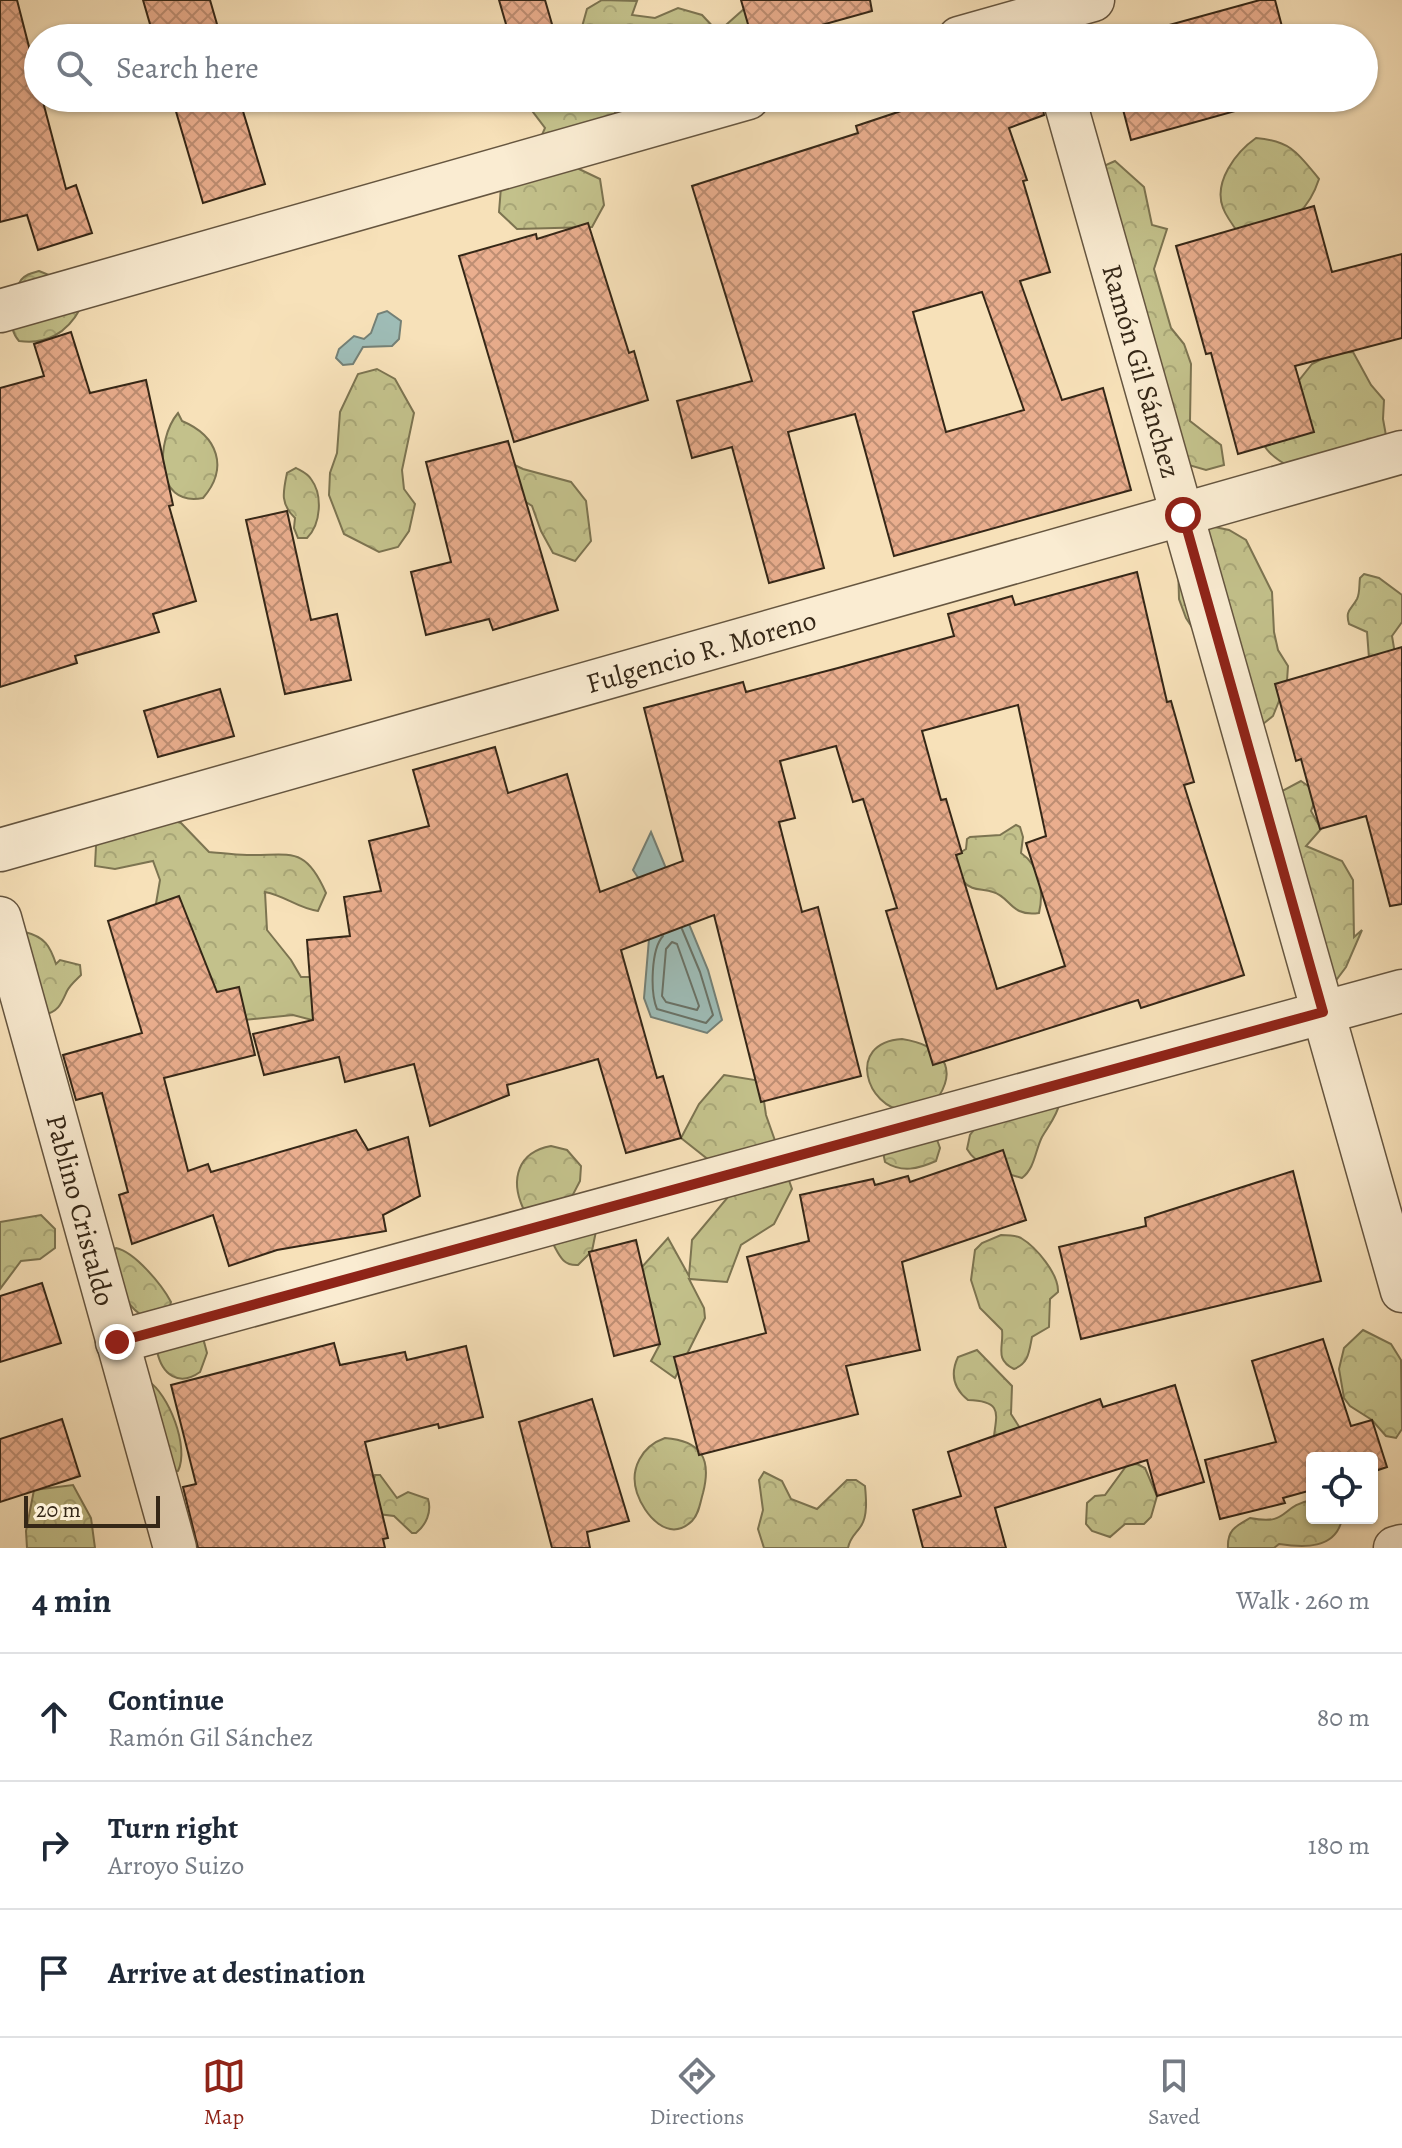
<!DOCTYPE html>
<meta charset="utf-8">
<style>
:root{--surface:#fff;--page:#f2f2f3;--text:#1f2937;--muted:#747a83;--line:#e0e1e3;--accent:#8f2418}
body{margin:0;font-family:Alegreya,serif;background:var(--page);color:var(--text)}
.controls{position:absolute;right:24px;bottom:24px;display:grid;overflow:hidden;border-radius:8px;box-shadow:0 2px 6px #0004}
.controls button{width:72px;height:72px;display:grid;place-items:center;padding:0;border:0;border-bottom:2px solid var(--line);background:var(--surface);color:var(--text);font:40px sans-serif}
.scale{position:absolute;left:24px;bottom:20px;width:136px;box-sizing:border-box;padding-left:8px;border:4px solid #352717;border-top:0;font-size:22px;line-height:28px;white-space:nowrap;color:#352717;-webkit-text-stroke:6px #faecd2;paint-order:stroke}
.stop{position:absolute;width:24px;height:24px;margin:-18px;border:6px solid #8f2418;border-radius:50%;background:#fff}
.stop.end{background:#8f2418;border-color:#fff;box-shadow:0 2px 8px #0008}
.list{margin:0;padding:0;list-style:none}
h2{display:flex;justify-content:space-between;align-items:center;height:104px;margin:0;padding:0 32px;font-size:34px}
h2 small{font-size:26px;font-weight:400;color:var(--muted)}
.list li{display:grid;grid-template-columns:52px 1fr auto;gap:24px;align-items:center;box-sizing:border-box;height:128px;padding:0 32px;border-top:2px solid var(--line)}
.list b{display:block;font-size:30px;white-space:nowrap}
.list p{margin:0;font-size:26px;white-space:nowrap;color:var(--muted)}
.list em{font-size:26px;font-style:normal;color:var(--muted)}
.icon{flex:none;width:44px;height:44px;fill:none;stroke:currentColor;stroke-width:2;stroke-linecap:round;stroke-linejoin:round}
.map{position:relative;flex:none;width:1402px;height:1548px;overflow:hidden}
.search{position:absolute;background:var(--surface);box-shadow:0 2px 6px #0004;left:24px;right:24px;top:24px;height:88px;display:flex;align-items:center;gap:20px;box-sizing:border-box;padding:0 28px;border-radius:44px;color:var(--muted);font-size:30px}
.sheet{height:488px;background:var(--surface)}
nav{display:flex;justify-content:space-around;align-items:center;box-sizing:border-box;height:112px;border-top:2px solid var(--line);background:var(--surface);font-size:22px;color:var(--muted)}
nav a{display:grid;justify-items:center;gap:4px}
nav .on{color:var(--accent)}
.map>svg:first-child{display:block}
.forest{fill:url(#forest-crowns);stroke:#7c7451;stroke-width:2}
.water{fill:#9ebcb6;stroke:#748076;stroke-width:2}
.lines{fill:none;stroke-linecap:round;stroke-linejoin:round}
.shore{stroke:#6a7266;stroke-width:2}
.building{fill:url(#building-cross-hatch);stroke:#352717;stroke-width:2;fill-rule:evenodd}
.street-casing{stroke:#665640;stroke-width:45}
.street{stroke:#faecd2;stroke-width:42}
.route{stroke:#8f2418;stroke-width:10}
.labels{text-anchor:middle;stroke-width:7;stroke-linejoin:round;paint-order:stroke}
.street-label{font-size:28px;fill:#352717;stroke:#faecd2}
</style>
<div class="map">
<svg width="1402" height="1548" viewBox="0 0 1402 1548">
<defs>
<pattern id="forest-crowns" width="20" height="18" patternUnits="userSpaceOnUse" patternTransform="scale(2)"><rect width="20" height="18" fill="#c3c18b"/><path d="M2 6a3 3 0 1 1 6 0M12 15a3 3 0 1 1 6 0" fill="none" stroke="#a8a677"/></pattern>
<pattern id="building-cross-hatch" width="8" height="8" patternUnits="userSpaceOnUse" patternTransform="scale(2)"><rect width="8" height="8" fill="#eaae8e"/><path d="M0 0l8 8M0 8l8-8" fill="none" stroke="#be8e73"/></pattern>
</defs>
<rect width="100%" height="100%" fill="#f7e1b9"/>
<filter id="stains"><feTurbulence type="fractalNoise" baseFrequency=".0025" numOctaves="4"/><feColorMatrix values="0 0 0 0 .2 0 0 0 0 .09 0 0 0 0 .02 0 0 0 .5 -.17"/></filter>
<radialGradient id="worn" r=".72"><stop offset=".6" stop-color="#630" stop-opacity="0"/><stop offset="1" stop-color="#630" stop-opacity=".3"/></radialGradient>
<g class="forest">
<polygon points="602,0 637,1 632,15 655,18 678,8 702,15 718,32 754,0 787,0 820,22 821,38 581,38 580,34 587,9"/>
<polygon points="529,98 615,98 615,116 575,147 579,169 600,179 604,205 592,227 517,229 499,212 501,187 535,151 545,128 530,108"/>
<path d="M1256 138C1291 141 1298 153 1319 179 1306 219 1282 225 1248 246 1240 234 1228 221 1223 208 1213 182 1236 152 1256 138Z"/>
<polygon points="1115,161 1144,187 1152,225 1167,229 1154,269 1171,328 1184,344 1191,364 1190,421 1221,445 1224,465 1206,470 1168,459 1097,169"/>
<path d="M39 271 71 284 80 309C67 333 46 345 19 341 6 327 10 295 21 280 26 274 32 273 39 271Z"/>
<path d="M1353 352 1371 385 1384 400 1383 419 1387 441 1290 467C1255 448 1261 438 1263 402L1300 379 1312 364 1333 353Z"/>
<polygon points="377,369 395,379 414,413 402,470 404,489 415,504 409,531 398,547 379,552 344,534 329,495 330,473 337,453 340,412 358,374"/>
<path d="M178 413 182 421C218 436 229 468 203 498 153 508 156 439 178 413Z"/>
<polygon points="500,458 523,469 571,482 586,501 591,541 575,561 553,553 541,531 532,506 490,479"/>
<path d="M296 468C301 471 307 473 311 479 323 495 321 524 307 538H298L294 528 295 518C280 504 283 492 287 473Z"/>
<polygon points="1210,526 1229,530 1246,540 1272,592 1274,632 1278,650 1288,666 1287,681 1273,716 1258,728 1186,618 1179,599 1178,561"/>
<path d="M1364 574 1379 578 1402 595V622L1392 636 1395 654 1369 658 1367 632 1349 624C1345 610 1351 610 1357 599 1360 593 1359 585 1360 578Z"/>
<polygon points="1301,781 1318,793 1311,811 1321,829 1306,846 1342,861 1353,880 1354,937 1362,930 1346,967 1334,983 1281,812 1282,791"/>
<path d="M162 817 181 823 209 852C221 853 235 855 247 855 291 856 305 845 326 893L318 911C297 908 286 896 265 892L267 930 291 960 301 977H361L371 1003 312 1020 293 1015 235 1021 153 921 160 880 153 861 115 869 95 866 96 846 104 828Z"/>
<path d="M1016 825 1020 827 1023 837 1021 853C1040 866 1044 892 1039 913 1010 917 1011 897 993 892 982 888 972 892 963 881 958 874 957 864 955 856L966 849 967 839 970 837 1000 835Z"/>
<path d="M25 932C45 937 50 946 56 964L60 960 80 965 81 975C76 980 70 985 67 991 61 1004 59 1011 44 1015Z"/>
<path d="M902 1039C940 1045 961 1067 935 1102 926 1104 913 1111 904 1110 868 1109 844 1043 902 1039Z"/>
<polygon points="724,1075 761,1081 766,1115 792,1189 774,1224 741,1245 727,1282 689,1279 704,1308 705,1318 675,1378 651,1361 660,1344 641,1268 668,1238 689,1276 692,1240 739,1184 681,1138 699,1104"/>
<path d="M1060 1102C1057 1116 1049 1125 1042 1137 1035 1151 1035 1168 1022 1178 1002 1172 978 1168 967 1149L970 1135 980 1122Z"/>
<path d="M935 1134 940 1148 936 1161C918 1169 902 1173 885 1162L882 1147Z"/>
<path d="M551 1146 567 1150 581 1166 580 1181 568 1204 596 1231 592 1251 578 1265C562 1266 559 1254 552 1242 544 1230 529 1222 523 1208 510 1179 518 1152 551 1146Z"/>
<polygon points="41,1215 55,1229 55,1248 40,1259 21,1261 0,1289 0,1222"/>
<path d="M1001 1235C1008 1235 1015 1235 1021 1238 1036 1247 1059 1274 1058 1292L1050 1299 1049 1327 1032 1337C1029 1352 1029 1363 1014 1369 994 1359 1004 1347 1002 1330L980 1308 971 1280 975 1250 982 1243Z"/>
<path d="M116 1248C135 1252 162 1285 171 1302L169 1310 141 1315C121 1301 117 1279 111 1256Z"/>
<polygon points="1363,1330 1391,1344 1401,1360 1402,1429 1396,1438 1386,1436 1372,1420 1350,1406 1344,1398 1339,1369 1344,1348"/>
<path d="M202 1334 207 1353 200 1372C179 1387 162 1375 157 1351Z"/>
<path d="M977 1350 1012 1386 1011 1414 1027 1439 993 1447C994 1418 1008 1401 968 1400 953 1388 950 1374 958 1357Z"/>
<path d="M148 1381C168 1393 190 1447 178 1471L170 1473Z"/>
<path d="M665 1438C701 1441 712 1458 703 1493 700 1503 699 1514 692 1521 668 1544 644 1514 637 1493 629 1469 642 1446 665 1438Z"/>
<polygon points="1137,1464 1145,1468 1157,1496 1151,1517 1144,1524 1125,1524 1110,1537 1092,1531 1086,1524 1087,1503 1095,1496 1105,1495 1127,1465"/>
<path d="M764 1472 782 1481 791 1499 817 1509 847 1480H856L865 1486C866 1497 868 1516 861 1526 856 1534 850 1537 848 1548H764L758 1529 763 1510 759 1480Z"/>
<path d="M375 1475H380L397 1498 408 1492 428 1499C432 1512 426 1525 416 1533H412L394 1516 378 1514 371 1490Z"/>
<polygon points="73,1485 91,1518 95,1548 27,1548 26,1531 34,1490"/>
<path d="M1312 1500V1518H1339L1341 1523C1333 1548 1306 1548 1279 1544L1274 1548H1228C1227 1530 1236 1526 1250 1518 1290 1526 1279 1506 1312 1500Z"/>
</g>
<g class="water">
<polygon points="387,311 401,321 399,339 392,346 363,347 353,364 343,365 336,358 339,349 354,336 364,339 371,333 378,314"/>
<polygon points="651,832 708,970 722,1020 707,1033 651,1017 644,998 649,939 667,921 633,870"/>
</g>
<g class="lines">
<g class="shore">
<path d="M663 936C651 949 650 992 657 1009L706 1023 713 1015 700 972 682 929"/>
<polygon points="672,942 677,944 699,1006 697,1010 666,1002 662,996 666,949"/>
</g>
</g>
<g class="building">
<polygon points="0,0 17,0 38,82 38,98 42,98 66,189 76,185 92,233 38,250 27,215 0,222"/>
<polygon points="143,0 210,0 221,38 154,38"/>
<polygon points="499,0 545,0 556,38 510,38"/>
<polygon points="741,0 870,0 872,11 775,38 752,38"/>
<polygon points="1260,0 1275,0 1285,38 1122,38"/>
<polygon points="172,98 239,98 265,184 203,203"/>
<path d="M940 98H1041L1044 115 1009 128 1027 180 1023 181 1050 272 1020 281 1062 400 1103 388 1131 490 894 556 855 414 788 432 824 568 769 583 732 447 692 458 677 401 752 381 692 186 858 133 856 126ZM982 292 1024 410 946 432 913 312Z"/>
<polygon points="1120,98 1282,98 1131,140"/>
<polygon points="1314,206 1332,272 1402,254 1402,338 1295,366 1314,432 1238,454 1211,353 1206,354 1176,246"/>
<polygon points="588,223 629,353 634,351 648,400 514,442 459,256 536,234 537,239"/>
<polygon points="71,332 90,393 146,380 173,505 169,506 196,601 153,614 159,632 75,656 77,663 0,687 0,388 44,376 34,344"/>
<polygon points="508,441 558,610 493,630 489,619 426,635 411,572 451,562 426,462"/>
<polygon points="287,511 311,620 337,614 351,680 285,694 246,520"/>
<path d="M1137 572 1167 702 1171 701 1194 782 1184 785 1244 975 1141 1008 1138 1000 933 1065 886 911 897 908 863 799 853 802 836 746 780 761 795 818 779 822 802 912 818 907 861 1076 761 1102 714 915 621 950 657 1078 663 1076 681 1138 626 1153 598 1059 507 1085 509 1095 430 1126 414 1064 345 1082 339 1057 264 1075 253 1034 313 1020 307 940 350 936 344 897 381 891 369 841 429 826 413 770 495 747 508 793 567 774 600 892 683 861 644 708 743 682 746 692 838 668 954 636 948 614 1012 596 1015 605ZM1018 705 1046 836 1026 843 1065 966 997 989 956 855 962 853 946 799 941 800 922 731Z"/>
<polygon points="1402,647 1402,904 1390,906 1366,816 1320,829 1301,759 1296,761 1275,684"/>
<polygon points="220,689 234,736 158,757 144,711"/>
<polygon points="179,896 217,992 239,987 255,1055 164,1078 188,1171 208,1164 211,1172 356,1130 368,1150 408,1137 420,1196 383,1215 386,1231 277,1250 229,1266 213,1215 132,1244 119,1195 128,1192 102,1093 76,1100 63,1055 142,1033 108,921"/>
<polygon points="1003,1150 1026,1220 902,1262 920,1350 846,1366 858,1414 699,1455 674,1357 766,1333 747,1257 809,1241 800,1195 873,1179 875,1185 908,1176 910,1182"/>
<polygon points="1293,1171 1321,1281 1081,1339 1059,1247 1146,1226 1145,1218"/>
<polygon points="636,1240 660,1344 614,1356 589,1252"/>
<polygon points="42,1283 61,1343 0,1362 0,1296"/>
<polygon points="1323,1339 1351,1426 1372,1420 1387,1467 1372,1472 1372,1458 1312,1458 1312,1490 1283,1498 1285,1503 1220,1519 1205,1460 1276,1442 1252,1361"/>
<polygon points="334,1343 340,1365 405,1352 407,1360 466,1346 483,1417 439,1428 438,1424 365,1442 388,1538 383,1539 385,1548 198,1548 183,1487 196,1484 171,1385"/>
<polygon points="1175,1385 1204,1482 1157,1496 1147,1460 995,1508 1006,1548 923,1548 913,1510 961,1496 948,1452 1100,1399 1103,1407"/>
<polygon points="592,1399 629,1521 587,1532 590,1548 552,1548 519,1422"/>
<polygon points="62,1419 80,1476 0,1502 0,1439"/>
</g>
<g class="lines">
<defs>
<g id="street">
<polyline points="959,38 1093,0"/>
<polyline points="1064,98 1402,1291"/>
<polyline points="0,311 748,98"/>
<polyline points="0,850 1402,452"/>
<polyline points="0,918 175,1548"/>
<polyline points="117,1342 1402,991"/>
<polyline points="1395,1548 1402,1546"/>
</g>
</defs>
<use href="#street" class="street-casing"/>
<use href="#street" class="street"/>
</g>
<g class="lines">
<polyline class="route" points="117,1342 1323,1012 1183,515"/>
</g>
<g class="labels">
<g class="street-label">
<text transform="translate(1142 371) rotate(74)" y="10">Ramón Gil Sánchez</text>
<text transform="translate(701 651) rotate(-16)" y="10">Fulgencio R. Moreno</text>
<text transform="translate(81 1210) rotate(75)" y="10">Pablino Cristaldo</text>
</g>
</g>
<rect width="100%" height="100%" filter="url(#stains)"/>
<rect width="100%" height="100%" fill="url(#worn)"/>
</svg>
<div class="controls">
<button><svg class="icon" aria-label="locate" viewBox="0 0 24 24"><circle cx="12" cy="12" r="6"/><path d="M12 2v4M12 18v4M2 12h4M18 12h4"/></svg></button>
</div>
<div class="scale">20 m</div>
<div class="stop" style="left:1183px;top:515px"></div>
<div class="stop end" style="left:117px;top:1342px"></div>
<div class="search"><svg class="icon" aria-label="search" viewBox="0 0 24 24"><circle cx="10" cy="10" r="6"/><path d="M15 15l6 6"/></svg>Search here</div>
</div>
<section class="sheet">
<h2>4 min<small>Walk · 260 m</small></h2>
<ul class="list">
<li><svg class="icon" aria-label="ahead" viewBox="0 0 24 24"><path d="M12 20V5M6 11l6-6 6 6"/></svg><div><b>Continue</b><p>Ramón Gil Sánchez</p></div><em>80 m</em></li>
<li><svg class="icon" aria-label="right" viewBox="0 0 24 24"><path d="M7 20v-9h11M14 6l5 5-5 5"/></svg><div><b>Turn right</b><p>Arroyo Suizo</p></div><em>180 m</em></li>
<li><svg class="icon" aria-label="arrive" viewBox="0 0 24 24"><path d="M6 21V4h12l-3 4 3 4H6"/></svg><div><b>Arrive at destination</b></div></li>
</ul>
</section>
<nav>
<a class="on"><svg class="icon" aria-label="map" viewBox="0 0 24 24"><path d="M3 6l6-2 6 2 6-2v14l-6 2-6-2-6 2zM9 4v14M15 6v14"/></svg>Map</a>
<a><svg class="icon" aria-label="directions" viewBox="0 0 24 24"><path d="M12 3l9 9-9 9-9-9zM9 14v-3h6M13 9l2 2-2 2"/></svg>Directions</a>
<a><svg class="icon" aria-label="saved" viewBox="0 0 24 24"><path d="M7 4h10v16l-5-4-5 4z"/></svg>Saved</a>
</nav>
